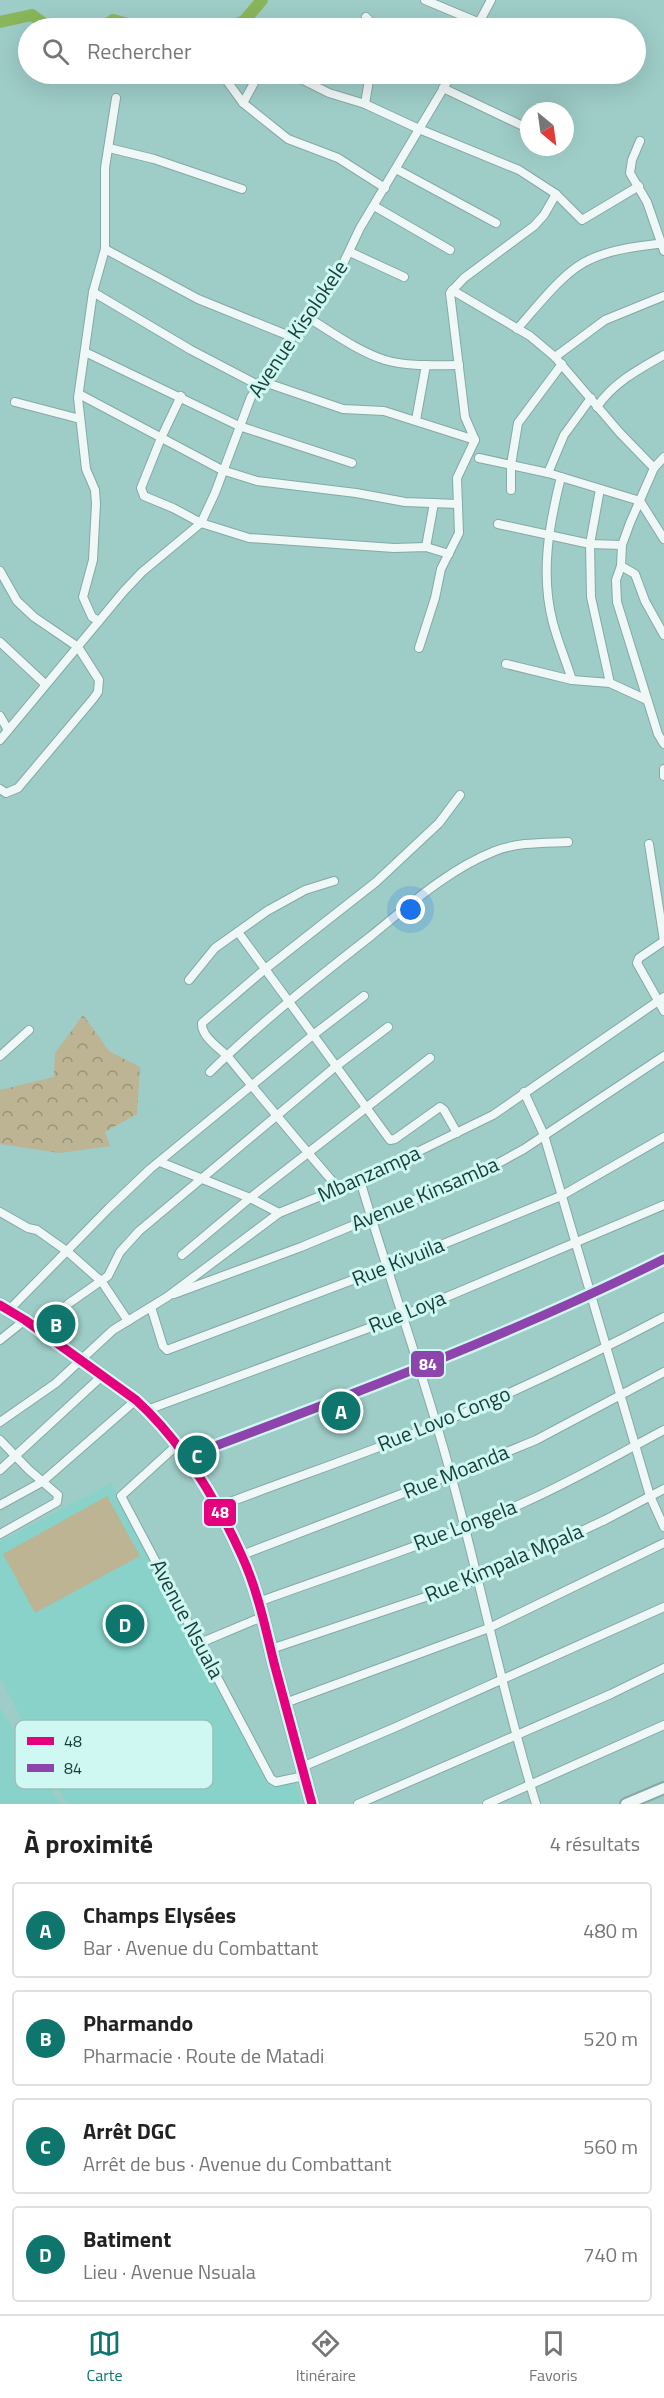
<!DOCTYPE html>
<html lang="fr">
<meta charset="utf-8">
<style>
:root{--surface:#fff;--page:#f6f6f6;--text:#222;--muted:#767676;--line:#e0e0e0;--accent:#0f766e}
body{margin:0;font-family:"Titillium Web",sans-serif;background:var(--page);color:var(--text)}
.compass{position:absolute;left:520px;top:102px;width:54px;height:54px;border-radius:50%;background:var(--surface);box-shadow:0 6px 24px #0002;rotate:151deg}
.you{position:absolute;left:411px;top:910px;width:21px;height:21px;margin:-15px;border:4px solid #fff;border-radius:50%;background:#1a73e8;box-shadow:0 0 0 9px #1a73e833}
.badge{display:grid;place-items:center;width:39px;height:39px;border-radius:50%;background:var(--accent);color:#fff;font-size:20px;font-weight:700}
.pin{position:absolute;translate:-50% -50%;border:3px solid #fff;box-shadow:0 2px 6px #0006}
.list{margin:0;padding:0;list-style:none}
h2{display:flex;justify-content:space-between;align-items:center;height:78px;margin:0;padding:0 24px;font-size:26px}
h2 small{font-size:20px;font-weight:400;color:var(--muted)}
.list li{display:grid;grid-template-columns:39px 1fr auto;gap:18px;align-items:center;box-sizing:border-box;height:96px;margin:0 12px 12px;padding:0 12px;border:2px solid var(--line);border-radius:6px}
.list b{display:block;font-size:22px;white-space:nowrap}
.list p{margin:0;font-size:20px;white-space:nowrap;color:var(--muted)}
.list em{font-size:20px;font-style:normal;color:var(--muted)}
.icon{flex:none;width:33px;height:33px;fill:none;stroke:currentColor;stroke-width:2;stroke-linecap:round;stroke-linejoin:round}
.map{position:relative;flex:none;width:664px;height:1804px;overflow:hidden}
.search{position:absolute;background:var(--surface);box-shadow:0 6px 24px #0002;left:18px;right:18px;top:18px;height:66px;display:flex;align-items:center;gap:15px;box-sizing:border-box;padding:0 21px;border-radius:33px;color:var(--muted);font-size:22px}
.sheet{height:510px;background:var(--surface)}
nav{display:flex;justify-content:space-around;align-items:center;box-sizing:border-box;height:84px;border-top:2px solid var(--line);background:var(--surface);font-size:16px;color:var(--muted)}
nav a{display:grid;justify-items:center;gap:3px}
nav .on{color:var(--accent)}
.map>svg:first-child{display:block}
.built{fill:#88d2ca}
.forest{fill:url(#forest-crowns)}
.garden{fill:#bcb493}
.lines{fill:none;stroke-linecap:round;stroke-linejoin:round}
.river{stroke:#89b65a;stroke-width:12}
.street-casing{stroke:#85a9a5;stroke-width:10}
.secondary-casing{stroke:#85a9a5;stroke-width:14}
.primary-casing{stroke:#85a9a5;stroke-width:15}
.street{stroke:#f0f7f7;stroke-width:8}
.secondary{stroke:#f0f7f7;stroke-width:10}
.primary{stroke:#f0f7f7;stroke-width:12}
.bus-1-casing{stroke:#d0f8f2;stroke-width:14}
.bus-2-casing{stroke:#d0f8f2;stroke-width:14}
.bus-1{stroke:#e5007d;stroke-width:9}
.bus-2{stroke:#8e44ad;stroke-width:9}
.labels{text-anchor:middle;stroke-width:6;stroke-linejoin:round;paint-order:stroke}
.street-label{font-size:21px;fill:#193c39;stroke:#d0f8f2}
.key{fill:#d0f8f2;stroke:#99c0ba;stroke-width:1.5}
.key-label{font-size:16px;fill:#193c39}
.line-badge{stroke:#d0f8f2;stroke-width:2}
.badge-label{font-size:16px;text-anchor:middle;font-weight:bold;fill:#fff}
</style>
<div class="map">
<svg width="664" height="1804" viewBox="0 0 664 1804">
<defs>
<pattern id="forest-crowns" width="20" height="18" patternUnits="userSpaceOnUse" patternTransform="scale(1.5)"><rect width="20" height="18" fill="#bcb493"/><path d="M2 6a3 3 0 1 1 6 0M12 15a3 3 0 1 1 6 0" fill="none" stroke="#989479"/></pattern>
</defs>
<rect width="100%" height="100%" fill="#9eccc7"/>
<g class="built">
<polygon points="111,1483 271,1786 295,1782 302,1804 67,1804 0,1678 0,1542"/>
<polygon points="0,1708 60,1804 0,1804"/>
</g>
<polygon class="forest" points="83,1015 109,1051 140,1067 137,1114 105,1132 110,1146 60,1153 0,1144 0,1090 54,1077 55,1053"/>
<polygon class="garden" points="107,1496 140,1556 35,1613 3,1554"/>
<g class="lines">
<g class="river">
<polyline points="0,22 32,15 50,28"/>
<polyline points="102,28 113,20 128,24 136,28"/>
<polyline points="227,28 244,21 262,0"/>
</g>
<defs>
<g id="street">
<polyline points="425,0 492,28"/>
<polyline points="366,17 376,28"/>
<polyline points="476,28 491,0"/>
<polyline points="291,74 329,93 365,104 419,129 519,170 556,194 582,220 639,186"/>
<polyline points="227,81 243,103 288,139 338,158 385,188"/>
<polyline points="443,88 525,127"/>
<polyline points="243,103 259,74"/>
<polyline points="365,104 370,74"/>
<polyline points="640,141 632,160 630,173 647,202 664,251"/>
<polyline points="109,148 154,159 242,189"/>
<polyline points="396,169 496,223"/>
<polyline points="374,206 450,250"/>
<polyline points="105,249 198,299 292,337"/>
<polyline points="350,252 404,277"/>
<polyline points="452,290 530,336 555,357 620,433 654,468"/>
<polyline points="93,292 191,350 258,385"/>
<path d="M307 317C332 332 357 351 385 360 409 367 435 365 459 365"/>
<path d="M517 329C537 307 564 270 591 259 613 249 640 246 664 243"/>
<polyline points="85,352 239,426 352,463"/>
<polyline points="555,357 605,320 664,296"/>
<polyline points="261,381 343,409 384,411 475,440"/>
<polyline points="79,394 222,470 257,481 356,493 405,502 458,504"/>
<polyline points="181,396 161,438 141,488 144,496 173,508 201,523 249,538 394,548 426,547 449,554"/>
<polyline points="15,402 80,419"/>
<path d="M597 407C613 383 639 369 664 355"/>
<polyline points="416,420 426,365"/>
<polyline points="664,457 654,468 630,523 622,545 621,566 616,580 617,602 658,734 664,744"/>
<polyline points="479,458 548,473 640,501 664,539"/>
<polyline points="548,473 564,435 591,398"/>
<path d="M561 477C549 525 540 574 553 623 558 642 566 661 572 680"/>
<polyline points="600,489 590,544 591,597 610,683"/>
<polyline points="511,490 511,465 518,423 562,364"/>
<polyline points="498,524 590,544 622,545"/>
<polyline points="426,547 434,503"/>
<polyline points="621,566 635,574 645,601 664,635"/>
<polyline points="0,571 17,601 34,617 78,647 99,680 98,692 93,699 18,788 6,793 0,789"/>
<polyline points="99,621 92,617 83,597 93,560 96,504 95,490 86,469 78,398 93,292 105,249 105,168 116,98"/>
<polyline points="0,642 45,684"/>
<polyline points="419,648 435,598 441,569 459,533 457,478 475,440 465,417 450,293 464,278 534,226 544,215 556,194"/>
<polyline points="506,664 572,680 610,683 647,700"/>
<polyline points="0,716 8,730"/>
<polyline points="0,740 124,591 142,572 201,523 215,493 251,397 342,266 360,228 452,74"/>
<polyline points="664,769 664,776"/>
<polyline points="649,844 664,941"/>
<polyline points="238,932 390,1140 395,1139 440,1107 444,1110 457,1133"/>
<polyline points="664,941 639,958 637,963 664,1011"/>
<polyline points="189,980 215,948 267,911 305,890 334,881"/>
<polyline points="0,1056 29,1030"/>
<path d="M210 1072C260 1023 316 979 371 936 409 905 449 869 495 851 518 842 543 843 568 842"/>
<polyline points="524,1092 544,1135 650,1496 664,1527"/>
<polyline points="160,1162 250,1198 279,1213"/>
<path d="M360 1180C389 1279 424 1375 451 1475 481 1584 503 1696 536 1804"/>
<path d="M339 1189C302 1146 265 1102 229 1058 220 1048 201 1037 202 1023L264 970 376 882 439 823 460 795"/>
<polyline points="0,1212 28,1228 37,1230 68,1252 102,1282 128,1321"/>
<polyline points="182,1255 250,1198 430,1058"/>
<polyline points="174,1294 301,1247 484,1171 524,1149 664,1056"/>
<polyline points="68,1304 108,1276 120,1252 139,1231 335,1067 388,1027"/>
<polyline points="151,1307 163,1346 167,1350 387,1267 561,1196 664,1137"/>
<polyline points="7,1312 109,1208 150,1169 313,1035 364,996"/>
<polyline points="0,1340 25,1320"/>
<polyline points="147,1410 404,1315 664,1205"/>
<polyline points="0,1422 56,1383 113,1330 167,1297 279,1213 360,1180 493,1115 664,997"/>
<polyline points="0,1440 29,1470 58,1495 57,1502 0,1534"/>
<polyline points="176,1446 121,1496 271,1779 276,1782 304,1776"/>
<polyline points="0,1470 102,1376"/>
<polyline points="0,1505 42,1482 136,1400"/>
<path d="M217 1507C290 1479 365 1454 438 1424 515 1392 590 1356 664 1317"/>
<polyline points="242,1555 451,1475 536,1440 664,1372"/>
<path d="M258 1602C346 1570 437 1541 523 1503 571 1482 617 1455 664 1430"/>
<polyline points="200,1643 262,1617"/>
<polyline points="271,1649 476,1580 605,1520 664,1489"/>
<polyline points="285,1703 489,1628 664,1543"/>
<polyline points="302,1767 396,1727 664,1607"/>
<polyline points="358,1804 611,1694 664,1668"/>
<polyline points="487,1804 664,1725"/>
</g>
<g id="secondary">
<path d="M186 1457C348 1396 509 1336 664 1259"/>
<polyline points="626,1804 664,1788"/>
</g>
<path id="primary" d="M0 1305 25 1320 136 1400C181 1441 216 1499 241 1554 257 1588 265 1626 274 1663 287 1710 299 1757 312 1804"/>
</defs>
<use href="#street" class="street-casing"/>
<use href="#secondary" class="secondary-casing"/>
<use href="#primary" class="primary-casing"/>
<use href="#street" class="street"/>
<use href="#secondary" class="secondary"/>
<use href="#primary" class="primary"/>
<defs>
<path id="bus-1" d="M0 1305 25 1320 136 1400C181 1441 216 1499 241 1554 257 1588 265 1626 274 1663 287 1710 299 1757 312 1804"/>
<path id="bus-2" d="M186 1457C348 1396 509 1336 664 1259"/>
</defs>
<use href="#bus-1" class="bus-1-casing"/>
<use href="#bus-2" class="bus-2-casing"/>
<use href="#bus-1" class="bus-1"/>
<use href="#bus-2" class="bus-2"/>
</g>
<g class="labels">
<g class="street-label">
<text transform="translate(298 329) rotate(-56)" y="7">Avenue Kisolokele</text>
<text transform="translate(369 1174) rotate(-24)" y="7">Mbanzampa</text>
<text transform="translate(425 1194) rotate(-23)" y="7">Avenue Kinsamba</text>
<text transform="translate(398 1262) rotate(-22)" y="7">Rue Kivuila</text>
<text transform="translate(407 1312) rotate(-22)" y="7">Rue Loya</text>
<text transform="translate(444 1419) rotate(-22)" y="7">Rue Lovo Congo</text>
<text transform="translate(456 1472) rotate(-22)" y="7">Rue Moanda</text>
<text transform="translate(465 1525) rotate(-21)" y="7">Rue Longela</text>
<text transform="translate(504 1563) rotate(-23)" y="7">Rue Kimpala Mpala</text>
<text transform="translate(187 1619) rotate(62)" y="7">Avenue Nsuala</text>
</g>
</g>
<rect x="15" y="1720" width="198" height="69" rx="9" class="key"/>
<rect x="27" y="1737" width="27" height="8" fill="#e5007d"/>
<rect x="27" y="1764" width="27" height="8" fill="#8e44ad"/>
<g class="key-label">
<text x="64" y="1747">48</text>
<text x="64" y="1774">84</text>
</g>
<g class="line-badge">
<rect x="410" y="1350" width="35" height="28" rx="6" fill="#8e44ad"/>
<rect x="203" y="1498" width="34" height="29" rx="6" fill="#e5007d"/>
</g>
<g class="badge-label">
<text x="428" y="1370">84</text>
<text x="220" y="1518">48</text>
</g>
</svg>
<svg class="compass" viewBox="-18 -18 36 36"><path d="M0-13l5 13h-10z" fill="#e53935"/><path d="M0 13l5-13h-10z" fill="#767676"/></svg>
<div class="you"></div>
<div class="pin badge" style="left:341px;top:1411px">A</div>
<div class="pin badge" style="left:56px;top:1324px">B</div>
<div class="pin badge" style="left:197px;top:1455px">C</div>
<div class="pin badge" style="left:125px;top:1624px">D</div>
<div class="search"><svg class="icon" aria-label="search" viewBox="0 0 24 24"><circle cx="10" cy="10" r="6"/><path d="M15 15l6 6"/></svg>Rechercher</div>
</div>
<section class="sheet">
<h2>À proximité<small>4 résultats</small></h2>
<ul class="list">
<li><span class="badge">A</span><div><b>Champs Elysées</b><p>Bar · Avenue du Combattant</p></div><em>480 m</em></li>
<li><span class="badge">B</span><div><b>Pharmando</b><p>Pharmacie · Route de Matadi</p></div><em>520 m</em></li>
<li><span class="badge">C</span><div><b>Arrêt DGC</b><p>Arrêt de bus · Avenue du Combattant</p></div><em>560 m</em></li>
<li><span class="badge">D</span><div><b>Batiment</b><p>Lieu · Avenue Nsuala</p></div><em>740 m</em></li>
</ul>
</section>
<nav>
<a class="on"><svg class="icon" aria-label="map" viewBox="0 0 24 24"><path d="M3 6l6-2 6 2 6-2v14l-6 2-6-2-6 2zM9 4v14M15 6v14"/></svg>Carte</a>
<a><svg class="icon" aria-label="directions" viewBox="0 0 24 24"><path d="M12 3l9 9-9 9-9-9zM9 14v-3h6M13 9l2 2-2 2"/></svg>Itinéraire</a>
<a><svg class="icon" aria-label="saved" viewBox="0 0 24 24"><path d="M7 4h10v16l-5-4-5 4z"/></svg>Favoris</a>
</nav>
